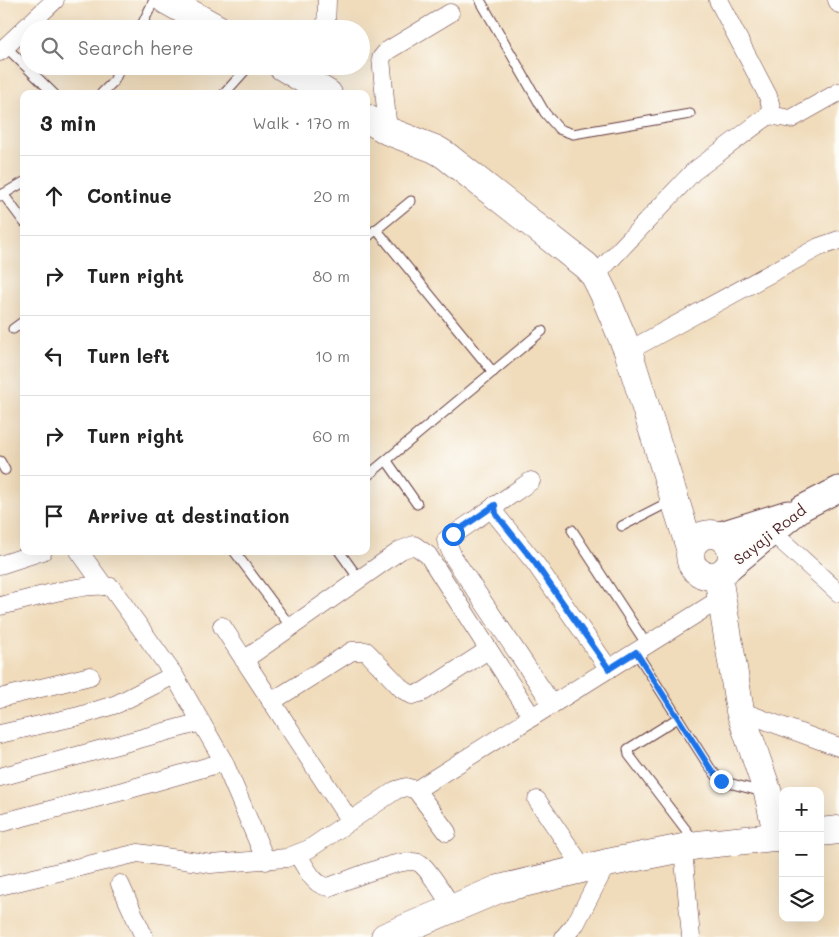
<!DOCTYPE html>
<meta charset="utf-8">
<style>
:root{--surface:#fff;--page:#f6f6f6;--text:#222;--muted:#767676;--line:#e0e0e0}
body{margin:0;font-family:Mali,sans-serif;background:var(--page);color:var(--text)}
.controls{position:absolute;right:15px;bottom:15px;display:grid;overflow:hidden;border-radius:10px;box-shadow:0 5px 20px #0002}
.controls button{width:45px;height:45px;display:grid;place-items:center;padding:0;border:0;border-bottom:1px solid var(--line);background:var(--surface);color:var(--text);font:25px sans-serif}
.stop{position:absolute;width:15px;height:15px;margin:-11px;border:4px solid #1a73e8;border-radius:50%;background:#fff}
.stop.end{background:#1a73e8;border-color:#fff;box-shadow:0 1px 5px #0008}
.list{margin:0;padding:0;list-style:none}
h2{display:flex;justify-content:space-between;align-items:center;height:65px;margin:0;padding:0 20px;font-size:21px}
h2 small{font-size:16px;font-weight:400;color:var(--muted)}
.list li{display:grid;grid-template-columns:32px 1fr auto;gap:15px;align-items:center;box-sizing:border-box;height:80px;padding:0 20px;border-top:1px solid var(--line)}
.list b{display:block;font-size:19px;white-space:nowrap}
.list em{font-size:16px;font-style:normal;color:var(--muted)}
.icon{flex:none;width:28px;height:28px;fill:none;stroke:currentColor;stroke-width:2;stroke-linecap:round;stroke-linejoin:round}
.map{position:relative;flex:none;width:839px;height:937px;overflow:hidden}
.search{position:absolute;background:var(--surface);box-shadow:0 5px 20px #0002;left:20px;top:20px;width:350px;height:55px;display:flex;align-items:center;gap:12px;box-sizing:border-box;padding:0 18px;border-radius:28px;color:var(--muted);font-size:19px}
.panel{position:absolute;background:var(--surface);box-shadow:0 5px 20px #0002;left:20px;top:90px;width:350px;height:465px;border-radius:10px}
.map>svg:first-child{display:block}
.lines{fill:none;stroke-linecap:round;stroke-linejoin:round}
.lane-casing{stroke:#633b41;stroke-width:11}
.street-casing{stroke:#633b41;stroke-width:19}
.secondary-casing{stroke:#633b41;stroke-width:27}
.primary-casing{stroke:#633b41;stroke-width:29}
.lane{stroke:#fff;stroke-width:9}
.street{stroke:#fff;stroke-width:18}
.secondary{stroke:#fff;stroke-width:25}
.primary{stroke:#fff;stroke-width:28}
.route{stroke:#1a73e8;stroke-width:6}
.labels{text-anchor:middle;stroke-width:4;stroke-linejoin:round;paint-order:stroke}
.street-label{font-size:15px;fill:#4a1f2b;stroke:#fdfcf7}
</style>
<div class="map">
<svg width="839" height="937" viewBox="0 0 839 937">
<rect width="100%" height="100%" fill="#fdfcf7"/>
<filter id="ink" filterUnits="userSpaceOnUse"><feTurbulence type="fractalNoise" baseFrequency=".02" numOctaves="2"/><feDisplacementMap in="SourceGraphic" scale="10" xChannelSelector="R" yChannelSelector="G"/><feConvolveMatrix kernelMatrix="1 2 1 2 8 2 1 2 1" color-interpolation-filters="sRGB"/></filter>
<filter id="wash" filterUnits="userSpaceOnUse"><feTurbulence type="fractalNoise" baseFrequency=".0096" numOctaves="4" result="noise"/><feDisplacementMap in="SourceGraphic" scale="20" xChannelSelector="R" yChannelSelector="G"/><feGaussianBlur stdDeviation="1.12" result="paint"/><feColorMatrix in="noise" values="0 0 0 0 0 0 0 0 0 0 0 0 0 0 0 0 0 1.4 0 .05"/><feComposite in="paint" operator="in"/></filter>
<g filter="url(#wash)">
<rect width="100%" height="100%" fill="#f0dcbb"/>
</g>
<g filter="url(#ink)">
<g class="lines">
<defs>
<g id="lane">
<polyline points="480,0 545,113 559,129 573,134 690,114"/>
<polyline points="140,29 154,0"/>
<polyline points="5,46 54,94"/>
<polyline points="101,94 114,81 121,66"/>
<polyline points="224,94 249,66"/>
<polyline points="3,194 24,222"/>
<polyline points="0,196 24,182"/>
<polyline points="376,229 493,372"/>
<polyline points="366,238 411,201"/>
<polyline points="13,329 24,321"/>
<polyline points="0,461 5,470"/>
<polyline points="387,461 417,504"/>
<polyline points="366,477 542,331"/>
<polyline points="622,526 673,500"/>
<polyline points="572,530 647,645"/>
<polyline points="234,551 291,627"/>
<polyline points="339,551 359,579"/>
<polyline points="636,652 710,768 721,781 763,792"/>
<polyline points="678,718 628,749 629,755 696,843"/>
</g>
<g id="street">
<polyline points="837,0 839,4"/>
<polyline points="326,29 327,0"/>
<polyline points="0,52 55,0"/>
<polyline points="769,115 791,119 839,92"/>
<polyline points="388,131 381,58 387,51 450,13"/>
<polyline points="595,276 693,172 769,115 771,107 768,96 718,0"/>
<polyline points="628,351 819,247 839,240"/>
<polyline points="531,481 446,540 453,557 552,704"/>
<polyline points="495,505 496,515 535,563 609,669"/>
<polyline points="772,532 839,593"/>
<polyline points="79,551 104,586"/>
<polyline points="0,565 43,551"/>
<path d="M0 606C28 600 85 581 111 587L174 675 224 762 266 861"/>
<polyline points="222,626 350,821"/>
<polyline points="244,660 401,550 414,545 428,555 532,717"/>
<polyline points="0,698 90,676"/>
<polyline points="271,702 352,651 366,651 402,689 412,695 423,692 488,650"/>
<polyline points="740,711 839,747"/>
<polyline points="0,734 79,716 117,704 174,675"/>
<polyline points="0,777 201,722"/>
<polyline points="416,790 720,599"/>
<polyline points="537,800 584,869"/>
<polyline points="0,823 123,791 224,762"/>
<polyline points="683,849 691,937"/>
<path d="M297 854C306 867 313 886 329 887 346 881 407 854 421 864 431 872 445 897 453 908"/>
<polyline points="120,884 144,937"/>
<polyline points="0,886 138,853 211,864 286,858 309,849 396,790 406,787 416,790 447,832"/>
<polyline points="564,937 576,923 607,863"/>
</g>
<g id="secondary">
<polyline points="718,535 788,513"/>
<polyline points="729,568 802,508 839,489"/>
</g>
<g id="primary">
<polyline points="166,0 218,29"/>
<polyline points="282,66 328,94"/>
<polyline points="366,118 388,131 435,149 445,155 586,266 595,276 604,294 628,351 690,548"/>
<circle cx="711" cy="555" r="21"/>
<polyline points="718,576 740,711 768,793 778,837"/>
<polyline points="820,832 839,830"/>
<polyline points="385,937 499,889 607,863 698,845 783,836"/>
</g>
</defs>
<use href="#lane" class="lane-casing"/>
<use href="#street" class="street-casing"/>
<use href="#secondary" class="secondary-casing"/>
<use href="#primary" class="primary-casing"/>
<use href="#lane" class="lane"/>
<use href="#street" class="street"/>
<use href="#secondary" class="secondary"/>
<use href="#primary" class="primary"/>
</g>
</g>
<g class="lines" filter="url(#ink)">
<polyline class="route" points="453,534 495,505 496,514 535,563 609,669 636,652 710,768 721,781"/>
</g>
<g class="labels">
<g class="street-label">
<text transform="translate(770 535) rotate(-38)" y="5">Sayaji Road</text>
</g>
</g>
</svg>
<div class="controls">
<button>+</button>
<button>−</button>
<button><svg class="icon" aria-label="layers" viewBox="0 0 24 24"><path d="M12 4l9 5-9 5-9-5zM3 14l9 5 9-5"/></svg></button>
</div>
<div class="stop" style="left:453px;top:534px"></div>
<div class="stop end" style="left:721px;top:781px"></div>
<div class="search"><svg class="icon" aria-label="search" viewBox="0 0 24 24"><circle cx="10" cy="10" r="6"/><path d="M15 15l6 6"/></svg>Search here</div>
<section class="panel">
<h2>3 min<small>Walk · 170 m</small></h2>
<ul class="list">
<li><svg class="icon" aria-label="ahead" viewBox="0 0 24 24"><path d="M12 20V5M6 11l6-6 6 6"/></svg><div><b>Continue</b></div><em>20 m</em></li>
<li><svg class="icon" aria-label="right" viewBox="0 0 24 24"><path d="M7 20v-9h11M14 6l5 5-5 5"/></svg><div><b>Turn right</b></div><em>80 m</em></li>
<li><svg class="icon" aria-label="left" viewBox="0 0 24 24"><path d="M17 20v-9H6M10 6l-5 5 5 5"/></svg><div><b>Turn left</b></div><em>10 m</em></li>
<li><svg class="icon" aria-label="right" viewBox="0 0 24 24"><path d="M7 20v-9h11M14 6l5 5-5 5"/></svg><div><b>Turn right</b></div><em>60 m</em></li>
<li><svg class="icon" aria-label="arrive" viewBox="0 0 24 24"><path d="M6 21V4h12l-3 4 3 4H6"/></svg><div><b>Arrive at destination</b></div></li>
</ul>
</section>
</div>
